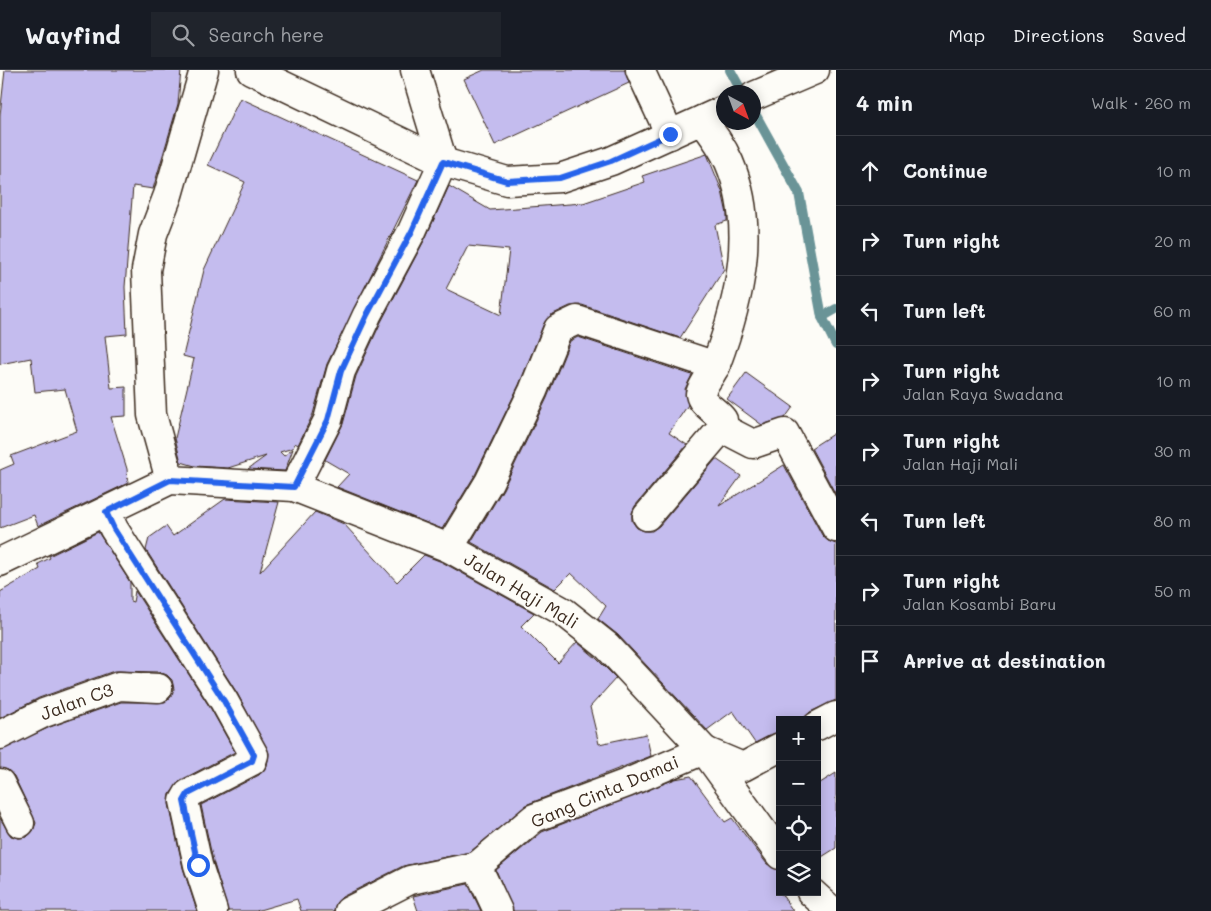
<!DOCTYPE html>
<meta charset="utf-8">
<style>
:root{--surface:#171b24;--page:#20242c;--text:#f1f3f6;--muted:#9ea1a6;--line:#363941}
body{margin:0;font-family:Mali,sans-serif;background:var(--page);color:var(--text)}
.controls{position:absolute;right:15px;bottom:15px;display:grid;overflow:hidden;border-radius:0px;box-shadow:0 2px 12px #0003}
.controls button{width:45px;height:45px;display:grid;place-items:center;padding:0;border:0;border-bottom:1px solid var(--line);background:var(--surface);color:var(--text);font:25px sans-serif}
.compass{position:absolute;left:716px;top:15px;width:45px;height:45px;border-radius:50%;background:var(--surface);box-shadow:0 2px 12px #0003;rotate:139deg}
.stop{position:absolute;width:15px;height:15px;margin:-11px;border:4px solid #2563eb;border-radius:50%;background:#fff}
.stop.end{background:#2563eb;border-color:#fff;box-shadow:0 1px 5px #0008}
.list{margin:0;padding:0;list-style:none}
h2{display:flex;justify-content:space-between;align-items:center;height:65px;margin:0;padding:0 20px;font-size:21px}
h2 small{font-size:16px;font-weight:400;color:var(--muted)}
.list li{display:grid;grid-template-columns:32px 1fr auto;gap:15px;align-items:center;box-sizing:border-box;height:70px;padding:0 20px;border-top:1px solid var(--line)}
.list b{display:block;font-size:19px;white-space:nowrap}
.list p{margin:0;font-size:16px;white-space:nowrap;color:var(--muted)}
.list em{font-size:16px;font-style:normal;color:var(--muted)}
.icon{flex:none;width:28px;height:28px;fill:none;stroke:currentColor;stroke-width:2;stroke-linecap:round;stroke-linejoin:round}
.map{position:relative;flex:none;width:836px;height:841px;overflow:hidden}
header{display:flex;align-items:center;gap:30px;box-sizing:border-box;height:70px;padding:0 25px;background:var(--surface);border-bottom:1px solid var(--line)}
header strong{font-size:24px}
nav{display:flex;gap:28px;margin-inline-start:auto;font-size:18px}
.search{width:350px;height:45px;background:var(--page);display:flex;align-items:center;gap:12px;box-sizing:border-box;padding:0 18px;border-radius:0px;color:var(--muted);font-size:19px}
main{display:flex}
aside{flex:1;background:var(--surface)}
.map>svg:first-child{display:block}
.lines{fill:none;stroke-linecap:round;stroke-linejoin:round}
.stream{stroke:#6b9497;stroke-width:10}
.building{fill:#c4bcee;stroke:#3b2a1e;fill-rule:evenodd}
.minor-casing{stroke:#3b2a1e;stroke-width:31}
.minor{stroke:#fdfcf7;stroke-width:28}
.route{stroke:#2563eb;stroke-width:6}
.labels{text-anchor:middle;stroke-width:4;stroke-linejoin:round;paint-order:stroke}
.street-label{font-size:18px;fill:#3b2a1e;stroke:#fdfcf7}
</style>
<header>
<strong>Wayfind</strong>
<div class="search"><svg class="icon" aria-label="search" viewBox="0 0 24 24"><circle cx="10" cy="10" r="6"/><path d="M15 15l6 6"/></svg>Search here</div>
<nav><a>Map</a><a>Directions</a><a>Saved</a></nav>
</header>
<main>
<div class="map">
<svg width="836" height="841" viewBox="0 0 836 841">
<rect width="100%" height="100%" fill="#fdfcf7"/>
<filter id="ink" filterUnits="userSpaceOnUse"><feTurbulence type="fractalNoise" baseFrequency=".02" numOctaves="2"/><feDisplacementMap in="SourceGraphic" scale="10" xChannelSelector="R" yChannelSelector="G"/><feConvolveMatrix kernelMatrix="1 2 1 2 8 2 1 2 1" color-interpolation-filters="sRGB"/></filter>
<g filter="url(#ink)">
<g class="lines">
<g class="stream">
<polyline points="730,0 742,22"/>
<polyline points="754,42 799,123 822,247 836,275"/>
<polyline points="822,247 836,239"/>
</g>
</g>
<g class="building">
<polygon points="5,0 181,0 178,34 153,119 133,116 125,217 127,264 105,266 111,318 126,317 126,346 111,347 127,399 128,413 38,456 34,445 0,458 0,400 14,394 11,386 77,361 65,319 35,322 31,288 0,294 0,45"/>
<polygon points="484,0 625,0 629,13 495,75 464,9"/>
<polygon points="240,28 418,110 327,294 313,344 298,375 295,373 293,378 280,382 284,386 293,379 285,401 248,399 266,386 228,398 195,396 181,392 175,368 194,289 183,286 204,200 245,112 208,95"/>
<path d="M707 84 722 121 727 144V151L715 155 724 199 680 268 582 235 570 236 551 245 544 253 519 315 475 405 442 459 337 417 349 404 325 390 343 354 356 306 381 252 426 167 449 116 490 140 583 133 645 112 642 106ZM468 176 509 180 501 245 446 219Z"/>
<polygon points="578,267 692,305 685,319 688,335 669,363 687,375 635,436 632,443 632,451 637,458 644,461 652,461 659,456 716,389 741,406 719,436 784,395 822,465 828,471 836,474 836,630 810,642 803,650 780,650 780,661 755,673 733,641 707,660 618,565 598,549 606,536 571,503 555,519 471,472 503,419 547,328 570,271"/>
<polygon points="746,303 793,337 785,348 762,355 727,329"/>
<polygon points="836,362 836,425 811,378"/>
<polygon points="225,429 279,432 260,502 315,442 344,454 397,512 424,485 442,492 534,543 521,556 558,593 577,572 596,588 616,608 590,637 599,674 646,664 651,686 528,734 470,782 403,796 342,827 336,833 334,841 301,841 297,829 256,841 228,841 213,791 201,735 259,705 267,696 269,683 237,623 146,480 149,468 166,456 173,466"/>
<polygon points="98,462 130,512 130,531 133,532 135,521 211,639 235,682 181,710 170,724 169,734 183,798 197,841 0,841 0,748 11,766 19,768 27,767 33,761 36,753 14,706 8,700 0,698 0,680 50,657 121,632 165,632 171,627 174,619 172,610 167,605 159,602 114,601 39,628 0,648 0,522 40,499 38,494 50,488 49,486"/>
<polygon points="836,703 836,778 817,790 817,715"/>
<polygon points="691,706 725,752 732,748 767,794 780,800 780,822 793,841 513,841 496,800 542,762 675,709"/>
<polygon points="468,814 481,841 418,841 413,826"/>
</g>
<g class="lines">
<defs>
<g id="minor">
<polyline points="251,0 443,92 507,111 560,108 611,91 724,40"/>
<polyline points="640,0 670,65"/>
<polyline points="754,26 815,0"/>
<polyline points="722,358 753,374 785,363 836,458"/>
<polyline points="170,410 152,345 146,200 153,164 168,125 204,0"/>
<polyline points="294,417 328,350 341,301 367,245 412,161 443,92 415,0"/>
<polyline points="106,442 114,459 224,631 254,685 252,691 188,724 184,731 198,795 213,841"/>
<path d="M647 446 722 358 723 350C716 340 702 335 700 324 703 313 713 304 716 294 740 230 757 157 729 92 722 76 712 63 702 50"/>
<polyline points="449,478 489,412 533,321 558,259 577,250 716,296"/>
<polyline points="0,492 170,410 294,417 449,478 564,542 607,576 704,680 780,785"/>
<polyline points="817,656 836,646"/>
<polyline points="0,665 44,643 119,616 158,618"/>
<polyline points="705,681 743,697 780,677"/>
<polyline points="0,713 20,753"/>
<polyline points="477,796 498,841"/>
<polyline points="811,822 832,841"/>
<polyline points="349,841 410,810 477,796 534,748 627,713 704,680"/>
</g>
</defs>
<use href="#minor" class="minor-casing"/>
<use href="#minor" class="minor"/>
</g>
</g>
<g class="lines" filter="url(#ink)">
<polyline class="route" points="198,795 184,731 188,724 252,691 254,685 224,631 114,459 106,442 170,410 294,417 328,350 341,301 367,245 412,161 443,92 507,111 560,108 611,91 670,64"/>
</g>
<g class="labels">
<g class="street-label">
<text transform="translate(521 521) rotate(31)" y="6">Jalan Haji Mali</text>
<text transform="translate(77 632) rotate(-20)" y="6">Jalan C3</text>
<text transform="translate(605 722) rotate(-23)" y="6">Gang Cinta Damai</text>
</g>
</g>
</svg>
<div class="controls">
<button>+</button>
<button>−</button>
<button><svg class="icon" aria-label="locate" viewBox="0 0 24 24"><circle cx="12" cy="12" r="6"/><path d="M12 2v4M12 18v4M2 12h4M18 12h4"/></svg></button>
<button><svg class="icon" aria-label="layers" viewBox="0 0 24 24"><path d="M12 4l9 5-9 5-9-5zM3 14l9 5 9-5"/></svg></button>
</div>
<svg class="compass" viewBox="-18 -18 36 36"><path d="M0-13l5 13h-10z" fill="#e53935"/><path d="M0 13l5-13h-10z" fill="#9ea1a6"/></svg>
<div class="stop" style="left:198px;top:795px"></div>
<div class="stop end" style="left:670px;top:64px"></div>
</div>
<aside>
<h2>4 min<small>Walk · 260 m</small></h2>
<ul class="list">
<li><svg class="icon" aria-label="ahead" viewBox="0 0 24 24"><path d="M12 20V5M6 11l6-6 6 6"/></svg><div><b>Continue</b></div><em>10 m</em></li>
<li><svg class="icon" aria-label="right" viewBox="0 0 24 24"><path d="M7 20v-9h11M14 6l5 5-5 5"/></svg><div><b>Turn right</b></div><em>20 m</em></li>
<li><svg class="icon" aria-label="left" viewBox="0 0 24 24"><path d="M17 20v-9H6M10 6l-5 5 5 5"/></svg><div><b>Turn left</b></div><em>60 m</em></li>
<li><svg class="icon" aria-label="right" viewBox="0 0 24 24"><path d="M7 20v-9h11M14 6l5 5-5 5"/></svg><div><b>Turn right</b><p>Jalan Raya Swadana</p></div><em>10 m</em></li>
<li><svg class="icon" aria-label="right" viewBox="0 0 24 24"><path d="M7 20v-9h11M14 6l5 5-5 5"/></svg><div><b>Turn right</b><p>Jalan Haji Mali</p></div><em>30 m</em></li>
<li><svg class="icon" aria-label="left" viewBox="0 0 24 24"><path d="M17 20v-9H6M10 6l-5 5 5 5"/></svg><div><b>Turn left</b></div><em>80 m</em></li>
<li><svg class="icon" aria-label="right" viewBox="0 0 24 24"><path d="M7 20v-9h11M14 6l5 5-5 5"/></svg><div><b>Turn right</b><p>Jalan Kosambi Baru</p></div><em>50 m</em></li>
<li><svg class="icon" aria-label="arrive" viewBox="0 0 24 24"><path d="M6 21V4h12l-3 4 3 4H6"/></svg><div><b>Arrive at destination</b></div></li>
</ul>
</aside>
</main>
